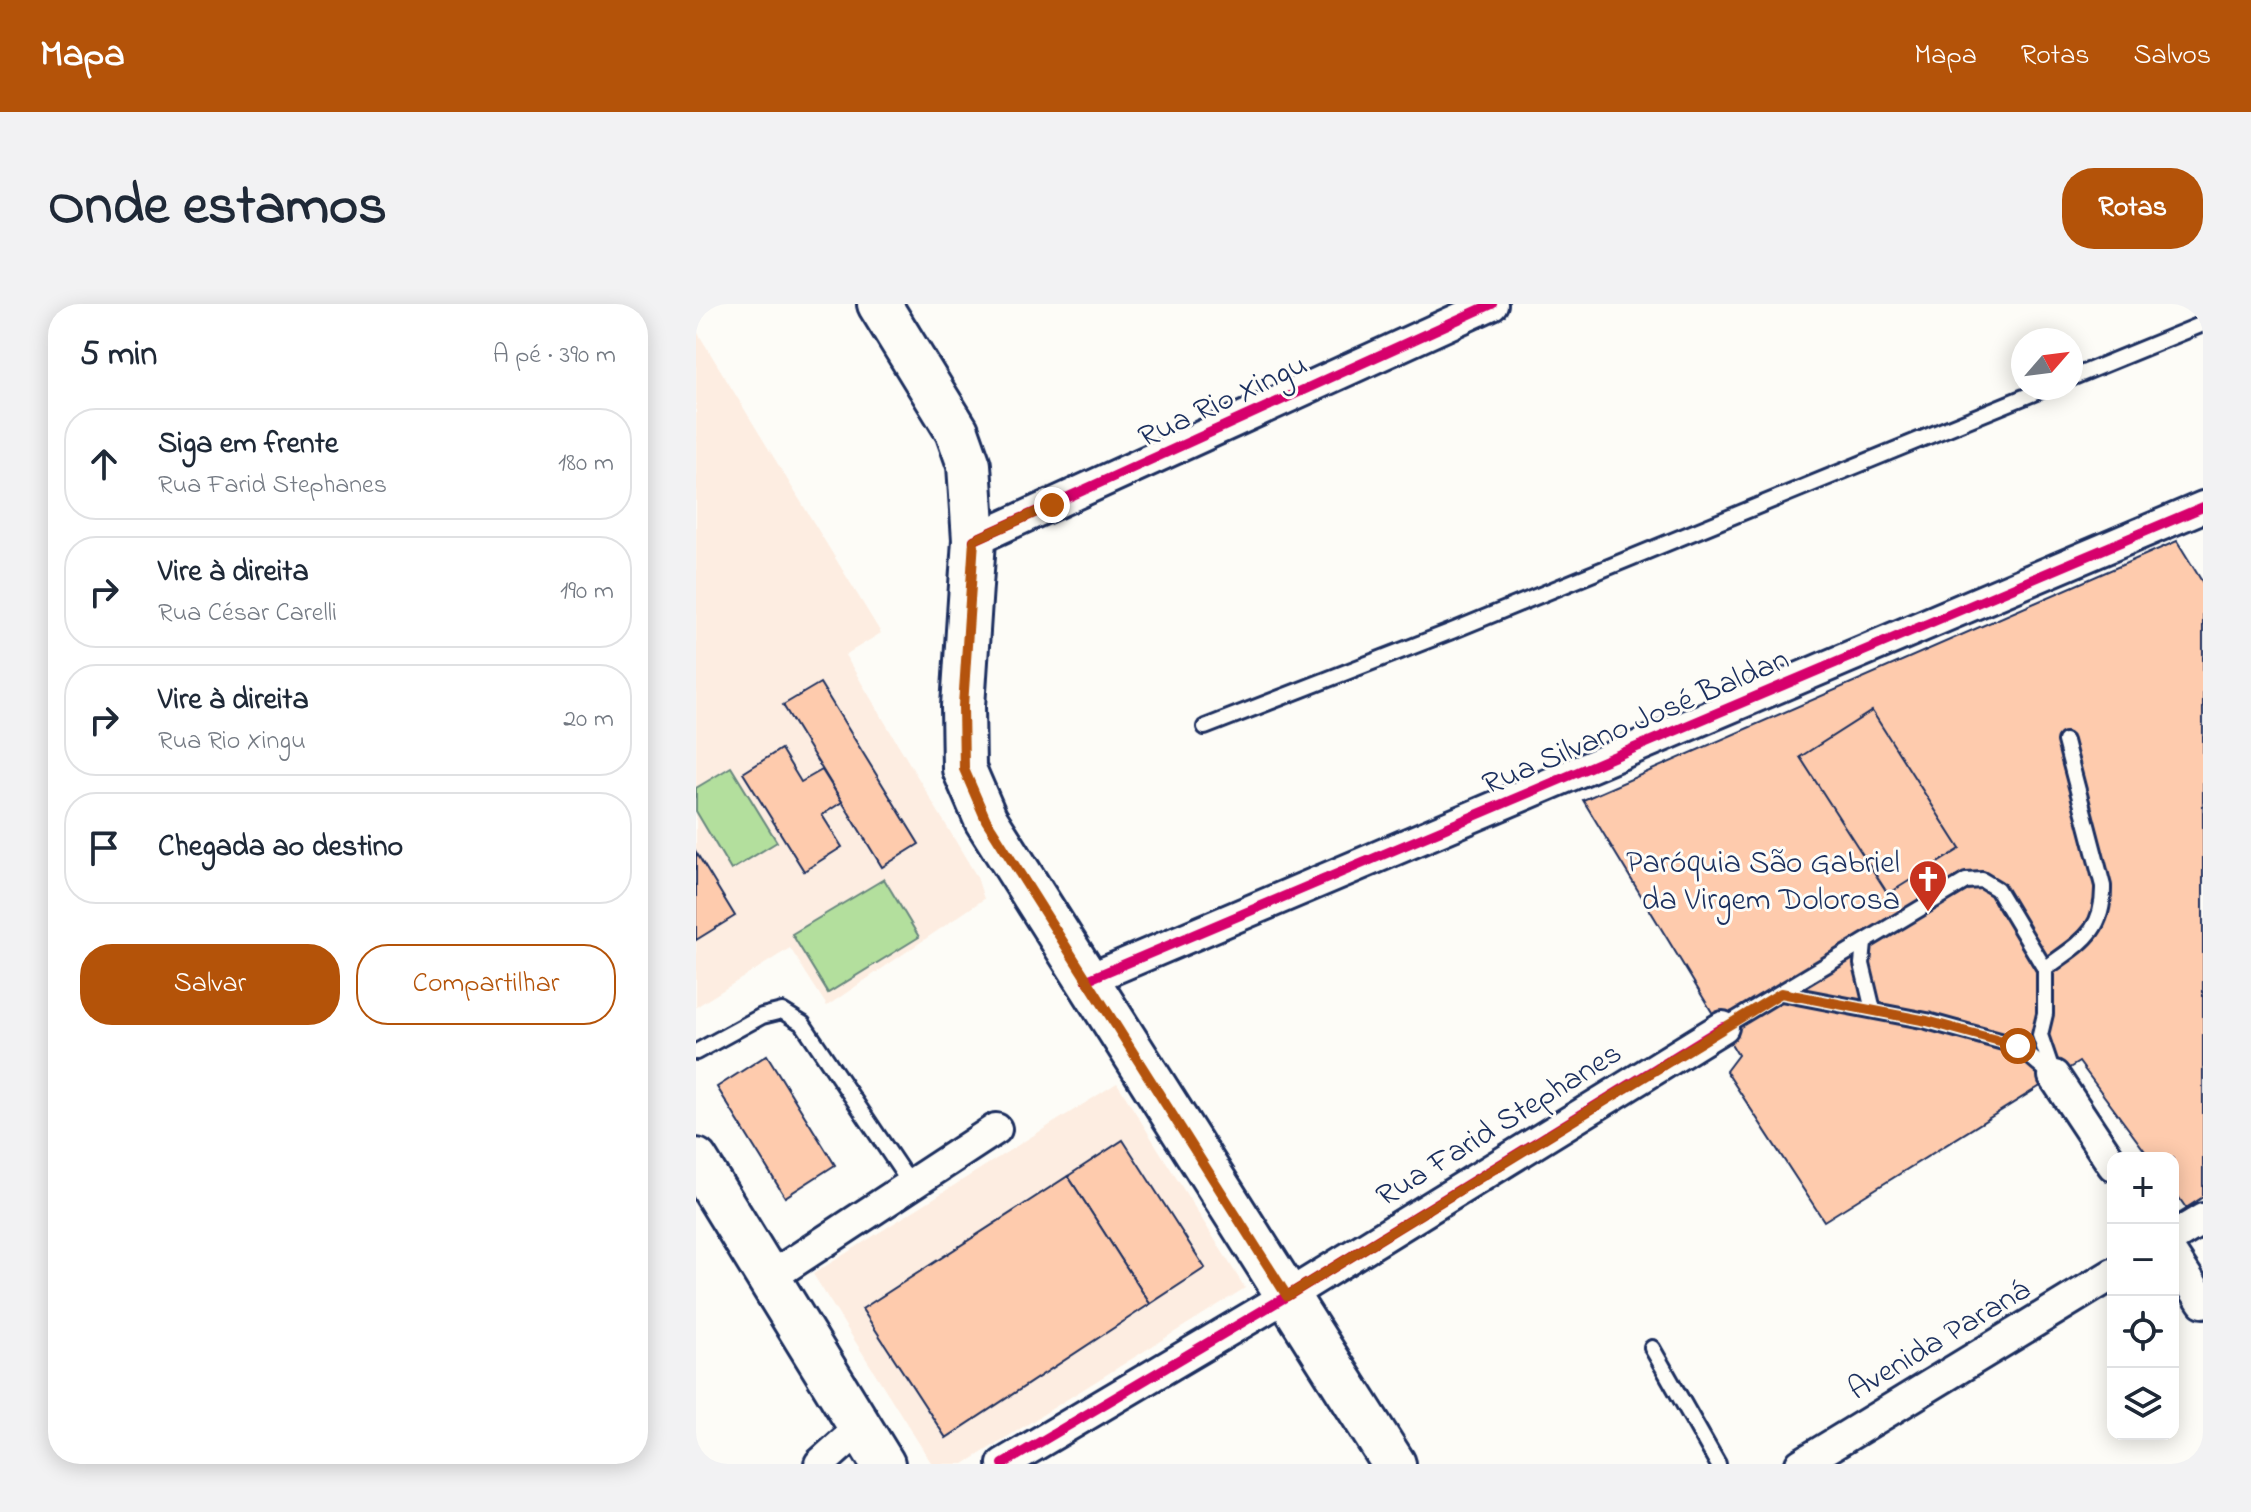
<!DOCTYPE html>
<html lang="pt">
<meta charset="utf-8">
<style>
:root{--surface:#fff;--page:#f2f2f3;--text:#1f2937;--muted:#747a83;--line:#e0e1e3;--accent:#b45309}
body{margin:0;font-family:"Indie Flower",sans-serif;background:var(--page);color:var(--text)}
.controls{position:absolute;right:24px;bottom:24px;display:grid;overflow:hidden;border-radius:16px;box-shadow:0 4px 20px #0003}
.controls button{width:72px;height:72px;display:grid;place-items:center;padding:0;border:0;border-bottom:2px solid var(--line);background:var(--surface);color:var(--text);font:40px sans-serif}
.compass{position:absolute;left:1315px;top:24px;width:72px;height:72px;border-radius:50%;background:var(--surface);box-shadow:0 4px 20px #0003;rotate:62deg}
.stop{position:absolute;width:24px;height:24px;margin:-18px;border:6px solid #b45309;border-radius:50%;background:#fff}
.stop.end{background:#b45309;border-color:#fff;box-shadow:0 2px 8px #0008}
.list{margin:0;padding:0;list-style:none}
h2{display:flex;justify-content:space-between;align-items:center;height:104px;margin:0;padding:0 32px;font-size:34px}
h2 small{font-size:26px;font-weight:400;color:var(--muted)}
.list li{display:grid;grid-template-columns:52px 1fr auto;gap:24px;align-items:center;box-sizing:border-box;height:112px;margin:0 16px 16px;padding:0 16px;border:2px solid var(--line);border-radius:32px}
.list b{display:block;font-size:30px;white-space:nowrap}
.list p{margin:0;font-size:26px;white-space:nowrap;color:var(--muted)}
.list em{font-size:26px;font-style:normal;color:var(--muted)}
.actions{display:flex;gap:16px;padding:24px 32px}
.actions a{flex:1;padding:18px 0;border:2px solid var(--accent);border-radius:32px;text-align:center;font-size:28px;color:var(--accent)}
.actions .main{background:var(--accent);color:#fff}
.icon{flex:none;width:44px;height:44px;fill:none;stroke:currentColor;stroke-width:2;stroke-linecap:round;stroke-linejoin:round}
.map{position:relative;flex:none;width:1507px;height:1160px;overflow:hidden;border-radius:32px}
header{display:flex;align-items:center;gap:48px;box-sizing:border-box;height:112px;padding:0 40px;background:var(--accent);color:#fff}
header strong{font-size:38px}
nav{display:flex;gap:44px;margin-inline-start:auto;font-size:28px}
.intro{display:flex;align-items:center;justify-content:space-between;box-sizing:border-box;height:192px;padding:0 48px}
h1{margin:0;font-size:56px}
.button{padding:20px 36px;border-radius:32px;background:var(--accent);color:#fff;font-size:28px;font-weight:700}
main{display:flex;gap:48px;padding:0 48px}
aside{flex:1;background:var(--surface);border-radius:32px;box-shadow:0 4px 20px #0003}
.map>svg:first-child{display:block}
.built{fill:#fdede1}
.green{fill:#b3df9d;stroke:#67877e;stroke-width:2}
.building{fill:#fecbad;stroke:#1b2f5e;stroke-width:2}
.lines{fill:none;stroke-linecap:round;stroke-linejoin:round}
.service-casing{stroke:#1b2f5e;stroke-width:20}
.minor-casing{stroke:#1b2f5e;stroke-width:36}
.secondary-casing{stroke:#1b2f5e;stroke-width:48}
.service{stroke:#fdfcf7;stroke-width:14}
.minor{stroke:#fdfcf7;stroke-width:30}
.secondary{stroke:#fdfcf7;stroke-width:42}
.cycleway-casing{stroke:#fdfcf7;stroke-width:15}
.cycleway{stroke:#d6006c;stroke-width:10}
.route{stroke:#b45309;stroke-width:10}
.labels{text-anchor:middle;stroke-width:6;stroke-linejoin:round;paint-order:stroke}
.street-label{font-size:32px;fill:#1b2f5e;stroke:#fdfcf7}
.poi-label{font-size:32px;fill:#1b2f5e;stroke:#fdfcf7;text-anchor:end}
</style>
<header>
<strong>Mapa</strong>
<nav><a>Mapa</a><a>Rotas</a><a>Salvos</a></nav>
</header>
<div class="intro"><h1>Onde estamos</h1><a class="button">Rotas</a></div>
<main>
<aside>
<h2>5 min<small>A pé · 390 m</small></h2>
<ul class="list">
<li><svg class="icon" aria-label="ahead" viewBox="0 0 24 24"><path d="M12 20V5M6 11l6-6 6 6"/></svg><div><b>Siga em frente</b><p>Rua Farid Stephanes</p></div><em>180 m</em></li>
<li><svg class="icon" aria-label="right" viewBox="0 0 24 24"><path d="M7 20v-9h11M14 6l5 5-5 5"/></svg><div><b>Vire à direita</b><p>Rua César Carelli</p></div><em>190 m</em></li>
<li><svg class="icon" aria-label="right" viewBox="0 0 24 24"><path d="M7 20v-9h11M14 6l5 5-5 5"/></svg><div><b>Vire à direita</b><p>Rua Rio Xingu</p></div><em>20 m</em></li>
<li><svg class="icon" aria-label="arrive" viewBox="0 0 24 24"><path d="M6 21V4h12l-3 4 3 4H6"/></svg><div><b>Chegada ao destino</b></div></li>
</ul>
<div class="actions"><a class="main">Salvar</a><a>Compartilhar</a></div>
</aside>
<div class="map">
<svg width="1507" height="1160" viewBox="0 0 1507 1160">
<rect width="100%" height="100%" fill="#fdfcf7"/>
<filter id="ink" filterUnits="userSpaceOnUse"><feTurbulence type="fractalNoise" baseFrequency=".0125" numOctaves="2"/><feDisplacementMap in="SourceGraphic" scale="16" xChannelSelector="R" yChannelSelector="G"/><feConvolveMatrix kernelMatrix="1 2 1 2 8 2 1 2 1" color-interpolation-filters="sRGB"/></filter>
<g filter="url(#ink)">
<g class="built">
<polygon points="0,26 185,329 149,351 281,573 288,595 131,702 94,644 0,703"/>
<polygon points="421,779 549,984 268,1160 236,1160 117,970"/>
</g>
<g class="green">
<polygon points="35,463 81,538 35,566 0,507 0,484"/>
<polygon points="188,575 223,633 132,689 96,630"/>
</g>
<g class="building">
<polygon points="1481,237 1507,279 1507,893 1490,904 1477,885 1477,854 1454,854 1383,758 1128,917 1030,767 1042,751 887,496"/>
<polygon points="124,379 223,540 186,563 87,401"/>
<polygon points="1176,407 1264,545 1192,590 1104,453"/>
<polygon points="85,445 105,478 126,466 146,498 126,511 146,543 108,567 47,469"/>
<polygon points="0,548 39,612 0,636"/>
<polygon points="71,751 139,861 89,893 21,783"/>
<polygon points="427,836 509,964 454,1000 372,872"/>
<polygon points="372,872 454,1000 250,1134 166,1005"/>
</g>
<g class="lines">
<defs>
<g id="service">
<polyline points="1375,74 1507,20"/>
<polyline points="509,423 756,327 1350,84"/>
<polyline points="1168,639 1166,660 1177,706"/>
<path d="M1349 665C1383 639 1408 630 1407 582L1369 437"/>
<polyline points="1085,689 1231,717 1322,742 1357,772"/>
<polyline points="1027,723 1270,577 1286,576 1301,585 1349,665 1349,710 1344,731 1358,772"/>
<polyline points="0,748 66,712 86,707 107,720 215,881"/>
<polyline points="956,1044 1022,1160"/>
</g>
<g id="minor">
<polyline points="278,236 796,0"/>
<polyline points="391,676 1507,203"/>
<polyline points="1358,772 1417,861"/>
<polyline points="1477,933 1507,915"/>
<polyline points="1477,952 1507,998"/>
<polyline points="73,974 300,825"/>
<polyline points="124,1160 163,1125"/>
<polyline points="307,1160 591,992 1027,723"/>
<polyline points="1105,1160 1417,970"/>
</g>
<g id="secondary">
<polyline points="183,0 261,127 273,161 278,236 267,402 268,465 290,516 698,1160"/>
<polyline points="0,856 187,1160"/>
</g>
</defs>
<use href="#service" class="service-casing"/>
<use href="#minor" class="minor-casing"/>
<use href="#secondary" class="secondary-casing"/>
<use href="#service" class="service"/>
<use href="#minor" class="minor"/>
<use href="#secondary" class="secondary"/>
<defs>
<g id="cycleway">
<polyline points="278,236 796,0"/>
<polyline points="391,676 1507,203"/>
<polyline points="307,1160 591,992 1027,723"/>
</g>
</defs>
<use href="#cycleway" class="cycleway-casing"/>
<use href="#cycleway" class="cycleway"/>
</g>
</g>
<g class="lines" filter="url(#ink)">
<polyline class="route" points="356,201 278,236 267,402 268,465 290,516 591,992 1085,689 1231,717 1322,742"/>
</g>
<defs>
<symbol id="church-pin" viewBox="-11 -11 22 30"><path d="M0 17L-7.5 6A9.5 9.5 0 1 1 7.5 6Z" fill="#c8321e" stroke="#fdfcf7"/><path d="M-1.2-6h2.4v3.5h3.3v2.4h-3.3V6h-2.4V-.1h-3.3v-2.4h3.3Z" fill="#fff"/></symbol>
</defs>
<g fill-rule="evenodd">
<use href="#church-pin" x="1210" y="553" width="44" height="60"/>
</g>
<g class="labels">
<g class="street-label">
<text transform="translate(526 95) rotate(-25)" y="11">Rua Rio Xingu</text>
<text transform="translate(939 416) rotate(-23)" y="11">Rua Silvano José Baldan</text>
<text transform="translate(802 819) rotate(-32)" y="11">Rua Farid Stephanes</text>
<text transform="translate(1242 1034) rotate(-31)" y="11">Avenida Paraná</text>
</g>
<g class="poi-label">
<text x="1204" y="568">Paróquia São Gabriel<tspan x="1204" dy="37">da Virgem Dolorosa</tspan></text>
</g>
</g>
</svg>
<div class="controls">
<button>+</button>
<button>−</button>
<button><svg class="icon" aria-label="locate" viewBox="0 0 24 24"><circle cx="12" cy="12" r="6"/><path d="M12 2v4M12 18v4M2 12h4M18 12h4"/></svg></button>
<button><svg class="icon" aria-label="layers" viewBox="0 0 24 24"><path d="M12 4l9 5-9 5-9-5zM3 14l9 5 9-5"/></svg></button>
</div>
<svg class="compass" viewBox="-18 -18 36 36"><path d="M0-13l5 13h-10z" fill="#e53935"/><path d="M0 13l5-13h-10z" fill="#747a83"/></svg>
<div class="stop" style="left:1322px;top:742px"></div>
<div class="stop end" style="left:356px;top:201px"></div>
</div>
</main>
